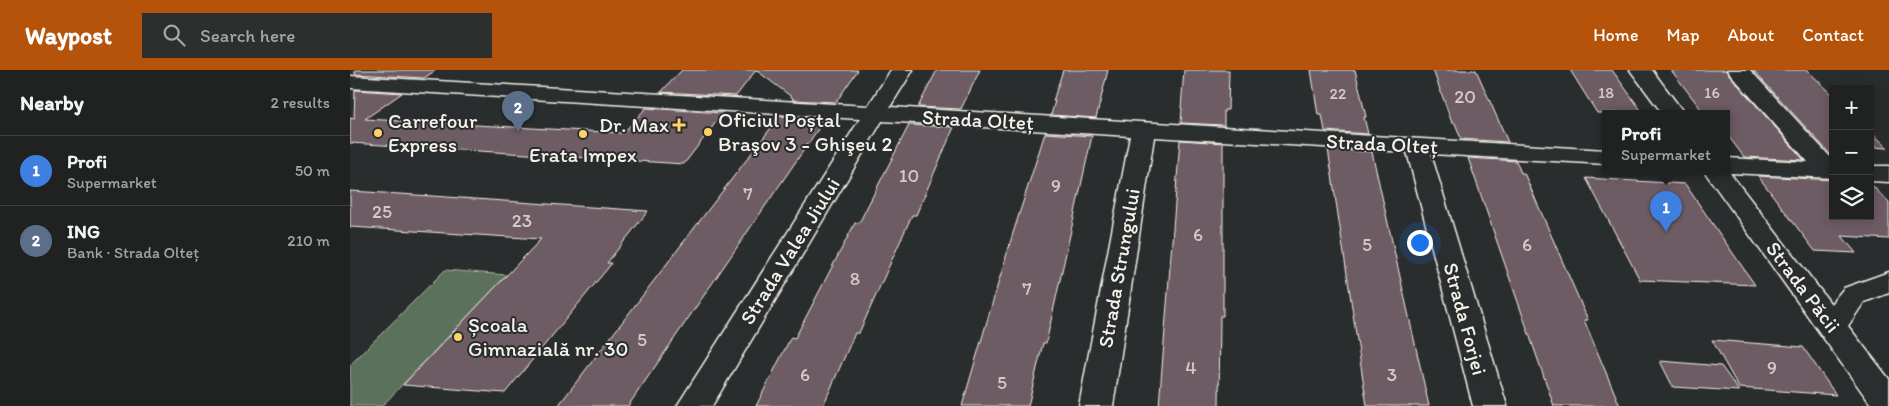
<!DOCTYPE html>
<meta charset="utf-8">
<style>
:root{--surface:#202222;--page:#2d2f2f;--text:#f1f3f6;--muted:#a2a4a5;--line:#3d3f40;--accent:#b45309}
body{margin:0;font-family:Itim,sans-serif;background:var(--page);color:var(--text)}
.controls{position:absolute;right:15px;top:15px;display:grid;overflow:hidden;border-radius:0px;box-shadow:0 2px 12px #0003}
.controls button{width:45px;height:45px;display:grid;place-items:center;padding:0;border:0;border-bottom:1px solid var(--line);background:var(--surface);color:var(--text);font:25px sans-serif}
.you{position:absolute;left:1069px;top:172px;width:18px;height:18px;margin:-12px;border:4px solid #fff;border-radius:50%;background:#1a73e8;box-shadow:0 0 0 8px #1a73e833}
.badge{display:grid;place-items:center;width:32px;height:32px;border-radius:50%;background:var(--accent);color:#fff;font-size:16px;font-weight:700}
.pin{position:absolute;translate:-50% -41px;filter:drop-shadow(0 1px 2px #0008)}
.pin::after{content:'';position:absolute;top:26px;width:18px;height:15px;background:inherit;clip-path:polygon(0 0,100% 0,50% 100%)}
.popup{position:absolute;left:1252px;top:40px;width:128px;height:65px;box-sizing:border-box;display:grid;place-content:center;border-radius:0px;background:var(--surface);filter:drop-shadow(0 1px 4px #0005);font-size:16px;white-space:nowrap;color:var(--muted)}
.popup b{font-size:19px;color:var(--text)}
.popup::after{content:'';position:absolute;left:50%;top:100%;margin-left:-10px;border:10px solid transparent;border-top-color:var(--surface)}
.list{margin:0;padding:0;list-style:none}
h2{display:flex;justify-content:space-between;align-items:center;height:65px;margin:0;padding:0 20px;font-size:21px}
h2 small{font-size:16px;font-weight:400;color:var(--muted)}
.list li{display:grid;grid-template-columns:32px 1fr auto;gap:15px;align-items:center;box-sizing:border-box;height:70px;padding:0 20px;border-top:1px solid var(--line)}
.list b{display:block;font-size:19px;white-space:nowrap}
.list p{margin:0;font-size:16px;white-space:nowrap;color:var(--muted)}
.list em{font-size:16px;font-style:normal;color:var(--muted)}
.icon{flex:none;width:28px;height:28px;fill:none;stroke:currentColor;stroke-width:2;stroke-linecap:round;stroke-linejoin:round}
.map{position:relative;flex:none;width:1539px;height:336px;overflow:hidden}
header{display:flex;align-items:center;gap:30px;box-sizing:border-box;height:70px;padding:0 25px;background:var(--accent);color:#fff}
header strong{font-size:24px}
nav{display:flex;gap:28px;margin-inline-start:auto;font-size:18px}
.search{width:350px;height:45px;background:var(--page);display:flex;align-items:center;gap:12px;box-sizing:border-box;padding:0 18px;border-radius:0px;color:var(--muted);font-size:19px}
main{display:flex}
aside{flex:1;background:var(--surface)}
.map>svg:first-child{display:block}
.green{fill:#5b715c;stroke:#a8b1a2}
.building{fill:#6e5c65;stroke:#f4f1e8}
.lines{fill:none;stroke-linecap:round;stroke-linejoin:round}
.street-casing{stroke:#f4f1e8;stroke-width:3}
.street{fill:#2a2d2e;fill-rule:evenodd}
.poi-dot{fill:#ffd166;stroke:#2a2d2e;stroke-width:2}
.labels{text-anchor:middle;stroke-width:4;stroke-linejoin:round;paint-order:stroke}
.far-number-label{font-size:16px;fill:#d2ccc7}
.number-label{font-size:19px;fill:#d2ccc7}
.poi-label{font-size:21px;fill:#f4f1e8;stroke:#2a2d2e;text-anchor:start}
.street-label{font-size:21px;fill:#f4f1e8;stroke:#2a2d2e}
</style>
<header>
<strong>Waypost</strong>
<div class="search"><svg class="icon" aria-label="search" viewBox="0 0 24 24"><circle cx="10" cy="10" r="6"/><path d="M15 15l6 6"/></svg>Search here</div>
<nav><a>Home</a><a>Map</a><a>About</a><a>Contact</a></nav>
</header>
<main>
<aside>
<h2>Nearby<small>2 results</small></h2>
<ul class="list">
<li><span class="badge" style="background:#3f7fe0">1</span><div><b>Profi</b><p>Supermarket</p></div><em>50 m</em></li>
<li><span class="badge" style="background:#5c6f8a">2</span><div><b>ING</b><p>Bank · Strada Olteț</p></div><em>210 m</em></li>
</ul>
</aside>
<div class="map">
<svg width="1539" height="336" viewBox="0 0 1539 336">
<rect width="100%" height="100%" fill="#2a2d2e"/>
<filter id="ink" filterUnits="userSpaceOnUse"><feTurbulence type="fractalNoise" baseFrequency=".02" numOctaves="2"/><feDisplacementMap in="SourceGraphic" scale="10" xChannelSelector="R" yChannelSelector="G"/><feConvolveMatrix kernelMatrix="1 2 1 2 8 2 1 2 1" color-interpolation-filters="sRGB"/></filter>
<g filter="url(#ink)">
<polygon class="green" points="95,200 157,205 32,336 0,336 0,295"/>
<g class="building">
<polygon points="5,0 86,0 74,8 5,4"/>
<polygon points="332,0 406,0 386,26 311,22"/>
<polygon points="406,0 508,0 486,32 442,30 443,28"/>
<polygon points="587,0 630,0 611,39 568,37"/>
<polygon points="713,0 758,0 746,48 701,45 705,31 703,31"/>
<polygon points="834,0 879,0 878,40 874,40 874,55 831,53 832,38 831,38"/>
<polygon points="961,0 1005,0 1016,47 1014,47 1018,64 975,61 972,45 968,45"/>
<polygon points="1083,0 1126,0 1158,72 1111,69 1105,53 1102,53"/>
<polygon points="1220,0 1262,0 1293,43 1247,43"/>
<polygon points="1321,0 1375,0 1454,90 1394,87 1376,63 1376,43 1354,43"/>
<polygon points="1403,0 1457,0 1483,25 1483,87"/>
<polygon points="5,20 52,23 15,49 273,63 296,38 373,43 334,94 193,85 0,73 0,48 4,49"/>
<polygon points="430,46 475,49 278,336 208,336"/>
<polygon points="559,55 604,57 566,145 562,145 509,263 505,263 473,336 406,336 441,267 445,268 505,153 509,153"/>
<polygon points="1520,61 1538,78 1520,77"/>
<polygon points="695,63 742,66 696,273 693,273 678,336 612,336 663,163"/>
<polygon points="830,70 873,73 873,246 870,246 869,336 809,336"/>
<polygon points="978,79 1022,82 1079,336 1017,336"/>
<polygon points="1118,88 1166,91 1171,103 1174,103 1238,250 1234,250 1270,336 1204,336"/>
<polygon points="1408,106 1483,110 1483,146 1520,146 1520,113 1539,133 1539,169 1492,166 1506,183 1465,181"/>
<polygon points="1236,108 1335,114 1405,215 1290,210"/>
<polygon points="0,121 82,126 298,141 257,193 262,193 155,323 53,315 191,169 0,157"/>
<polygon points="1362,270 1453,277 1486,325 1389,318"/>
<polygon points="1310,291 1371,296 1389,321 1323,317"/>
</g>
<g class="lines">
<defs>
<g id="street">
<polygon points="541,0 563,0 540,37 1256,80 1256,94 1081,84 1157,336 1123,336 1057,82 804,67 763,336 729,336 780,66 532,51 362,336 327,336 510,49 0,18 0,6 518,36"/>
<polygon points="1280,0 1302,0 1334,43 1312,43"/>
<polygon points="1377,0 1400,0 1483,90 1483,108 1380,103 1481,234 1494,218 1539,202 1539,223 1514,232 1498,256 1539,309 1539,336 1522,336 1354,101 1376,101 1376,88 1458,92"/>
<polygon points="1520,96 1539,96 1539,112 1520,111"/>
</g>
</defs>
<use href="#street" class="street-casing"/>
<use href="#street" class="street"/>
</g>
</g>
<g class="poi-dot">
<path d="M326.5 47.5h5v5h5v5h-5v5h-5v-5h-5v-5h5z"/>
<circle cx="358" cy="62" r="5"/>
<circle cx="28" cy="63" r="5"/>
<circle cx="233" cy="64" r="5"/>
<circle cx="108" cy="267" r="5"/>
</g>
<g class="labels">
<g class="far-number-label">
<text x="1256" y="28">18</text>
<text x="1362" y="28">16</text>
<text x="988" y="29">22</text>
</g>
<g class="number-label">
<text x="1115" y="33">20</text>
<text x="559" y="112">10</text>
<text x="706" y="122">9</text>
<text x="398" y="130">7</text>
<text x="32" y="148">25</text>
<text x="172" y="157">23</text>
<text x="848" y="171">6</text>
<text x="1017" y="181">5</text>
<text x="1177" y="181">6</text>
<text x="505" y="215">8</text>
<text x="677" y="225">7</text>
<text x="292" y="276">5</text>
<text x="841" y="304">4</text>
<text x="1422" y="304">9</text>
<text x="455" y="311">6</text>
<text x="1042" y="311">3</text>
<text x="652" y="319">5</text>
</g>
<g class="poi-label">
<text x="368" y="57">Oficiul Poștal<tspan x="368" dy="24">Braşov 3 - Ghişeu 2</tspan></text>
<text x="38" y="58">Carrefour<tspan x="38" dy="24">Express</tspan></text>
<text x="319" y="62" text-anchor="end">Dr. Max</text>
<text x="233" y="92" text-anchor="middle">Erata Impex</text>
<text x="118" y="262">Școala<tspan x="118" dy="24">Gimnazială nr. 30</tspan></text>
</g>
<g class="street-label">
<text transform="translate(628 50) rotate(3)" y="7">Strada Olteț</text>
<text transform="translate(1032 74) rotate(3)" y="7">Strada Olteț</text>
<text transform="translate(440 181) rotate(-58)" y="7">Strada Valea Jiului</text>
<text transform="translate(769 198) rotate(-80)" y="7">Strada Strungului</text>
<text transform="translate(1453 217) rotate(53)" y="7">Strada Păcii</text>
<text transform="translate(1115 249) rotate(75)" y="7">Strada Forjei</text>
</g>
</g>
</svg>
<div class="controls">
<button>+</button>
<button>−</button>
<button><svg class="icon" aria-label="layers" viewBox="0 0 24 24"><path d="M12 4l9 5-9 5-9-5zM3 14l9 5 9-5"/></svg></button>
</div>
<div class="you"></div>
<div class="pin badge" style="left:1316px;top:162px;background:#3f7fe0">1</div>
<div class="popup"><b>Profi</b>Supermarket</div>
<div class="pin badge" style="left:168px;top:62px;background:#5c6f8a">2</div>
</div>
</main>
